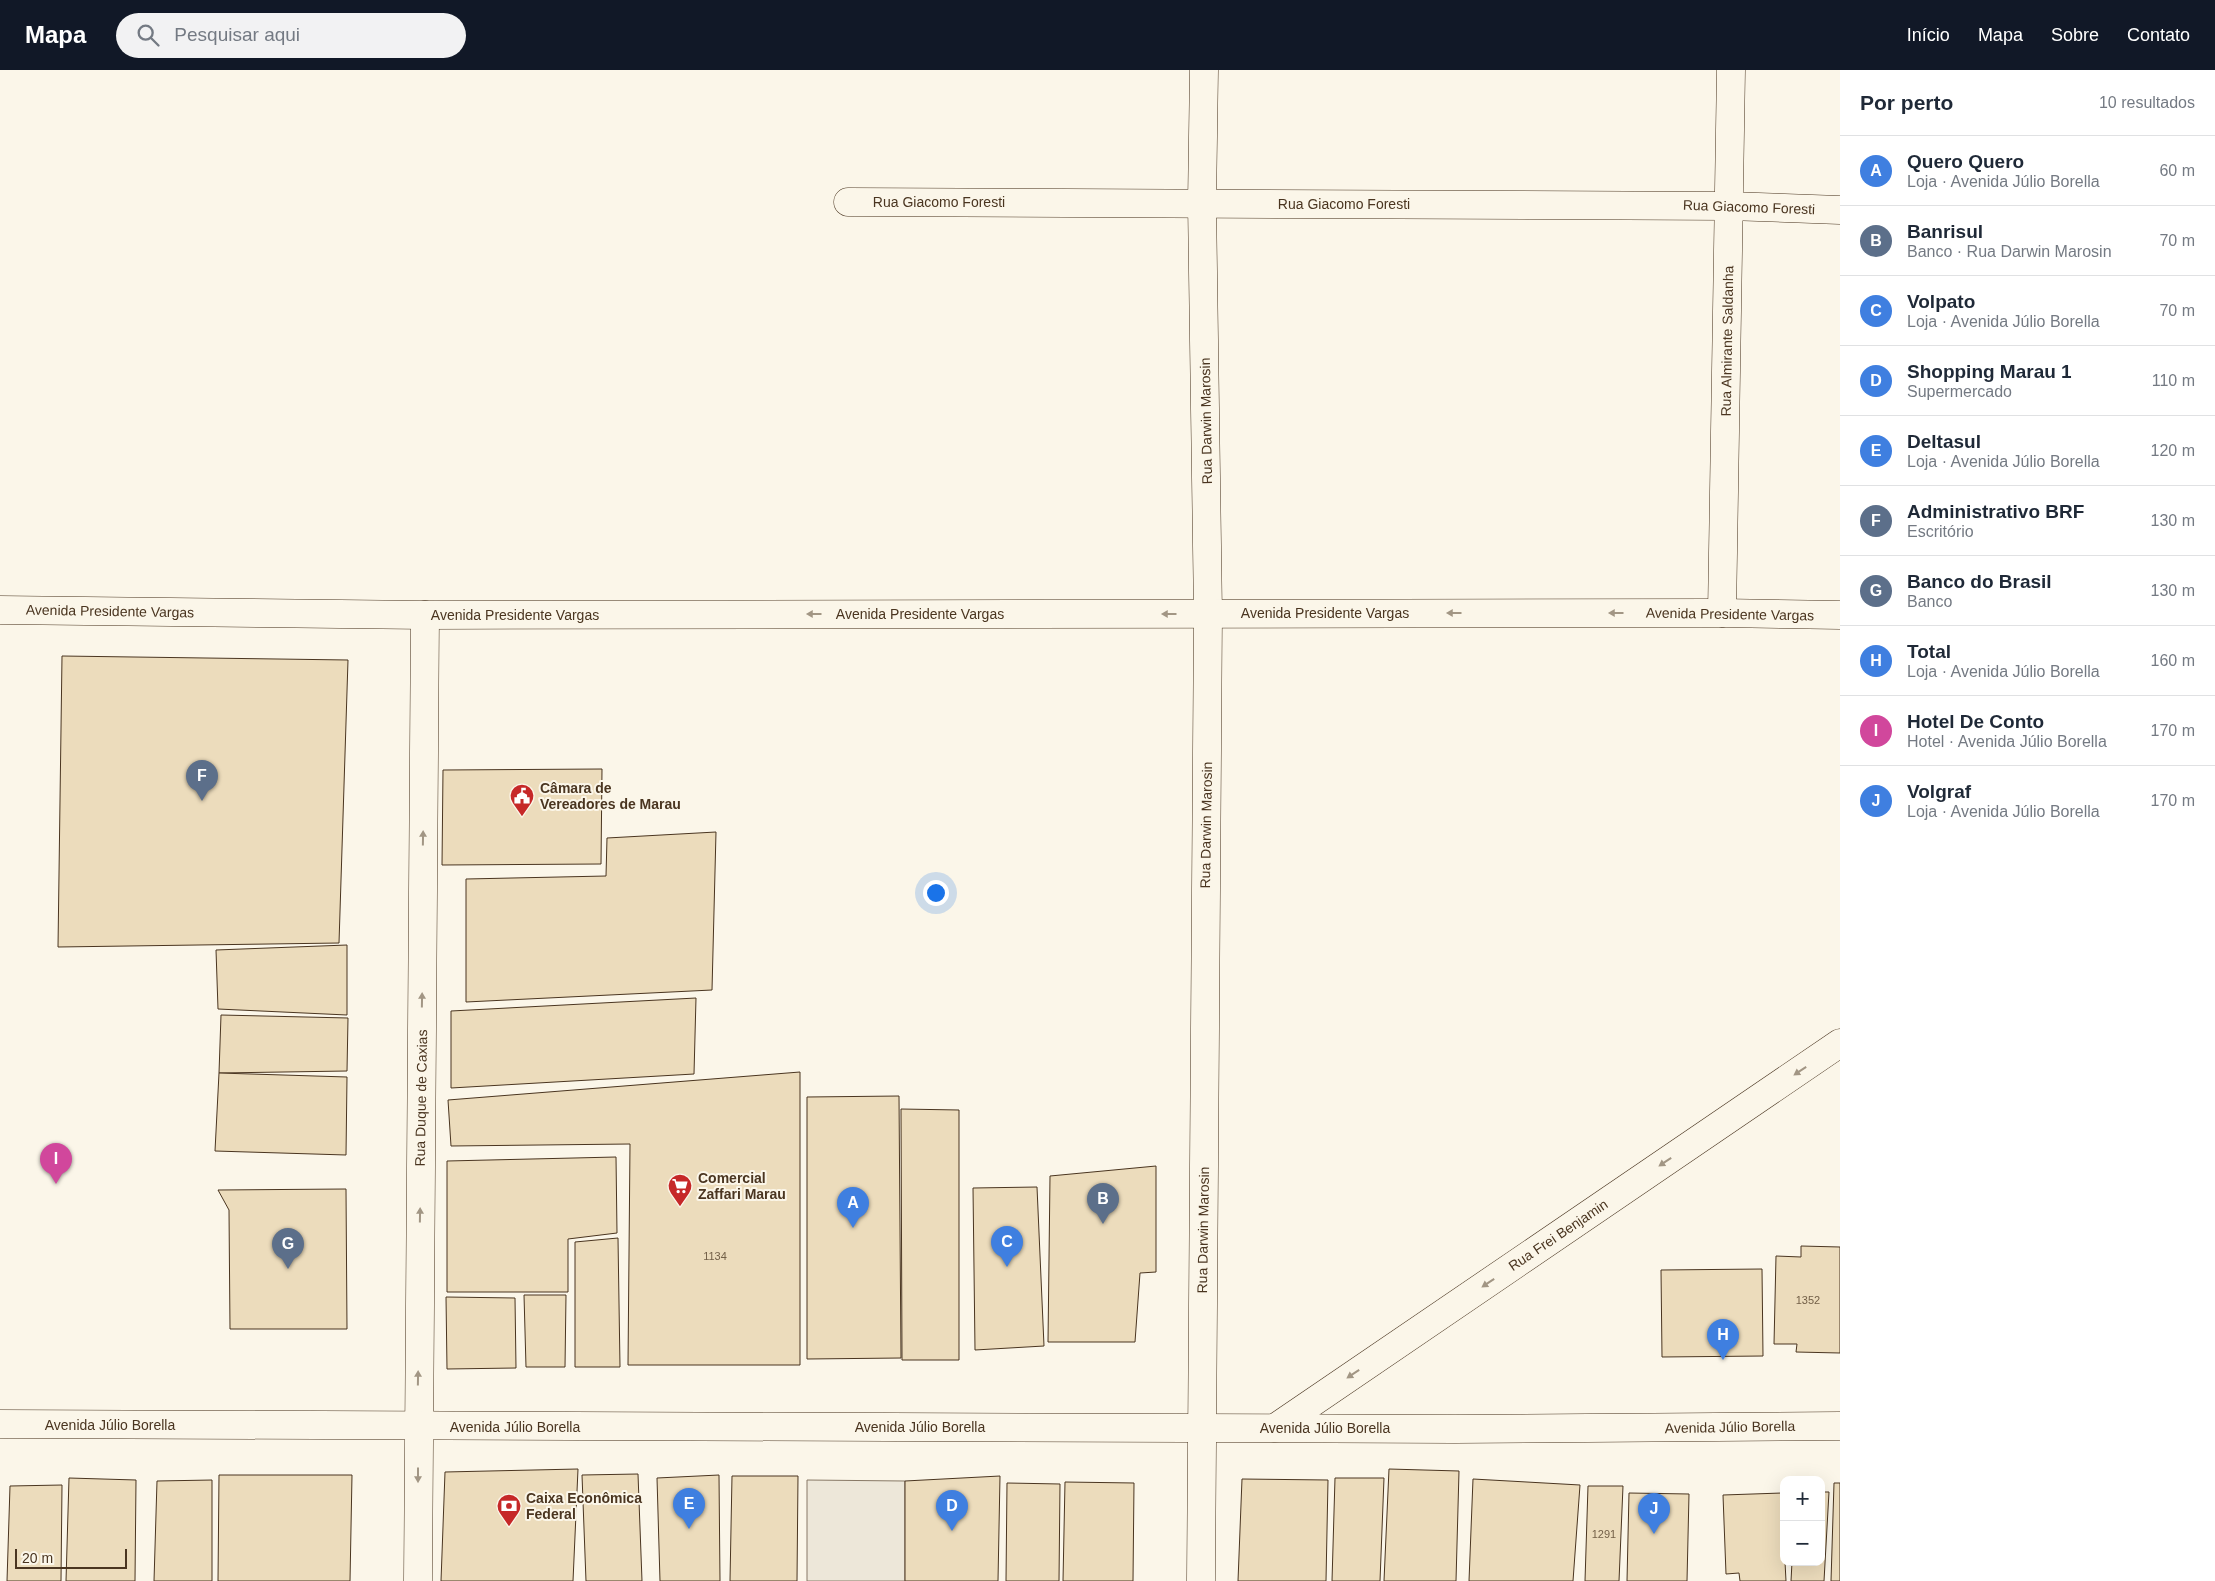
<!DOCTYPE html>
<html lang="pt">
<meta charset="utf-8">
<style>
:root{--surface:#fff;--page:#f2f2f3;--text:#1f2937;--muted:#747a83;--line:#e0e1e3;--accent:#111827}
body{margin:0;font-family:Helvetica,sans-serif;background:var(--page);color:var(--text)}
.controls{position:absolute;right:15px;bottom:15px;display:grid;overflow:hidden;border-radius:10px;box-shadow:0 5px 20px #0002}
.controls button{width:45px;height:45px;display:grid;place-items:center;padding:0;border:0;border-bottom:1px solid var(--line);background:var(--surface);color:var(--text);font:25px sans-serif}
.scale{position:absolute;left:15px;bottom:12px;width:112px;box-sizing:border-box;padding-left:5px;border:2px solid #4a3520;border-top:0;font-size:14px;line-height:18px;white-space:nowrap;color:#4a3520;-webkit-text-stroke:4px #fbf6e9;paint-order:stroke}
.you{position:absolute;left:935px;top:822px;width:18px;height:18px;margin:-12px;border:4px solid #fff;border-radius:50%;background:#1a73e8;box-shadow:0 0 0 8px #1a73e833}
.badge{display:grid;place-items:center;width:32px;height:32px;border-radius:50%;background:var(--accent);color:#fff;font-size:16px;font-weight:700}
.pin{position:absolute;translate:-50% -41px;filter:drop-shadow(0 1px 2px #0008)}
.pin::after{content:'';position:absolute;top:26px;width:18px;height:15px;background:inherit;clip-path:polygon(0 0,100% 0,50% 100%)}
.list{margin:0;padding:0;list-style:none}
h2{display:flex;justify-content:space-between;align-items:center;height:65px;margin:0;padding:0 20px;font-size:21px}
h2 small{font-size:16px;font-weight:400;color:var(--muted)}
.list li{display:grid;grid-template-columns:32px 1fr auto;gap:15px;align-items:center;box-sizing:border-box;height:70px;padding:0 20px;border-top:1px solid var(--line)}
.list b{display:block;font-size:19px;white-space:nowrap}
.list p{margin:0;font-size:16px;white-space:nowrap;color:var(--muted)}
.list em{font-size:16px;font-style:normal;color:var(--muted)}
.icon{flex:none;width:28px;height:28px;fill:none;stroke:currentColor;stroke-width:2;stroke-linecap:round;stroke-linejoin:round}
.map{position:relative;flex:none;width:1840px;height:1511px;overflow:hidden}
header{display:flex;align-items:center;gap:30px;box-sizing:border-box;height:70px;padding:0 25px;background:var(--accent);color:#fff}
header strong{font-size:24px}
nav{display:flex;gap:28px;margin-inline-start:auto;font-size:18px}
.search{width:350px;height:45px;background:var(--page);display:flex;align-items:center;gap:12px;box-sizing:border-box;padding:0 18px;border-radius:28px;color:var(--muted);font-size:19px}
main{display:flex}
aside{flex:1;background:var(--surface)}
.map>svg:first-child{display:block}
.parking{fill:#ede7d9;stroke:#887966}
.building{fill:#ecdcbc;stroke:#4a3520}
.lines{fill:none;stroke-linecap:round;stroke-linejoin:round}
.street-casing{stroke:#4a3520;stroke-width:29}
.secondary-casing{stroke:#4a3520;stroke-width:29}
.street{stroke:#fbf6e9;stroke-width:28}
.secondary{stroke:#fbf6e9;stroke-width:28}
.oneway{fill:#a29684}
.labels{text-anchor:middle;stroke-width:4;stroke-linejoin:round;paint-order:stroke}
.number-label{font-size:11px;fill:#725f47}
.street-label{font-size:14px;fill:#4a3520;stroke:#fbf6e9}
.poi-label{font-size:14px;font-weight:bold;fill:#4a3520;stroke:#fbf6e9;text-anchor:start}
</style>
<header>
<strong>Mapa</strong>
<div class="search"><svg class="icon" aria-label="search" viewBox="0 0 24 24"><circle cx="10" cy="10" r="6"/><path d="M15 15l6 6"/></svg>Pesquisar aqui</div>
<nav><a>Início</a><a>Mapa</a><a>Sobre</a><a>Contato</a></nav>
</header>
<main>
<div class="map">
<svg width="1840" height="1511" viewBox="0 0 1840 1511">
<rect width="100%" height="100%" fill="#fbf6e9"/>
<polygon class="parking" points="807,1410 905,1411 905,1511 807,1511"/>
<g class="building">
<polygon points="62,586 348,590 339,873 58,877"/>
<polygon points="602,699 601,794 442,795 443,700"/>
<polygon points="716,762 712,920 466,932 466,809 606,806 607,768"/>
<polygon points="347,875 347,945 218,939 216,880"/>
<polygon points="696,928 694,1004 451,1018 451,941"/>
<polygon points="221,945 348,948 347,1001 219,1003"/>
<polygon points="800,1002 800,1295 628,1295 630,1074 451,1076 448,1030"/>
<polygon points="219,1003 347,1007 346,1085 215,1081"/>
<polygon points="899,1026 901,1288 807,1289 807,1027"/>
<polygon points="901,1039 959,1040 959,1290 902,1290"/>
<polygon points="616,1087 617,1163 568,1169 568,1222 447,1222 447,1091"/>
<polygon points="1156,1096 1156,1202 1140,1203 1135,1272 1048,1272 1050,1106"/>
<polygon points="1037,1117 1044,1276 975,1280 973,1118"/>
<polygon points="346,1119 347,1259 230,1259 229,1140 218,1120"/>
<polygon points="618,1168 620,1297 575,1297 575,1172"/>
<polygon points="1801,1176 1840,1177 1840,1283 1796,1282 1797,1274 1774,1274 1776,1186 1801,1187"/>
<polygon points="1762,1199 1763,1286 1662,1287 1661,1200"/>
<polygon points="524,1225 566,1225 565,1297 526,1297"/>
<polygon points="446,1227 515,1228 516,1298 447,1299"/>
<polygon points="578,1399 573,1511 441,1511 445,1402"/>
<polygon points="1389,1399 1459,1401 1456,1511 1384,1511"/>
<polygon points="638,1404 642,1511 586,1511 582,1405"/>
<polygon points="219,1405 352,1405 350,1511 218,1511"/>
<polygon points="719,1405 720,1511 660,1511 657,1408"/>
<polygon points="732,1406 798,1406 797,1511 730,1511"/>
<polygon points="1000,1406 998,1511 905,1511 905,1411"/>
<polygon points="69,1408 136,1410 135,1511 66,1511"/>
<polygon points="1335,1408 1384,1408 1380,1511 1332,1511"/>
<polygon points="1242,1409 1328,1410 1326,1511 1238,1511"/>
<polygon points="1473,1409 1580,1415 1573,1511 1469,1511"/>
<polygon points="212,1410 212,1511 154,1511 157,1411"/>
<polygon points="1065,1412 1134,1413 1133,1511 1063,1511"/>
<polygon points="1007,1413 1060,1414 1059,1511 1006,1511"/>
<polygon points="1834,1413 1840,1413 1840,1511 1831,1511"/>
<polygon points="62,1415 61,1511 7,1511 10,1416"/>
<polygon points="1588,1416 1623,1416 1619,1511 1585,1511"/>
<polygon points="1821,1422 1829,1422 1824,1511 1791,1511 1792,1492 1821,1492"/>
<polygon points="1629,1423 1689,1424 1687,1511 1627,1511"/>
<polygon points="1782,1423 1784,1492 1785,1492 1786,1511 1740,1511 1739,1503 1726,1504 1723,1425"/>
</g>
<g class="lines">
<defs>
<g id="street">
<polyline points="848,132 1729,136 1840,140"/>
<polyline points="1722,543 1731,0"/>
<polyline points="1275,1358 1840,973"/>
<polyline points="418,1511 425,545"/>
<polyline points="1201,1511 1208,544 1202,133 1204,0"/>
</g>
<g id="secondary">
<polyline points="0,540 425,545 1722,543 1840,545"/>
<polyline points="0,1354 1455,1359 1840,1356"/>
</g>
</defs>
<use href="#street" class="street-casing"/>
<use href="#secondary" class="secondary-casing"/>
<use href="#street" class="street"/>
<use href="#secondary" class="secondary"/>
</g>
<defs><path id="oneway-solid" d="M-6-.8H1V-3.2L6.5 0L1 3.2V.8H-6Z" transform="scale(1.25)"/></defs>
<g class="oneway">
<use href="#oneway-solid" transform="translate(1454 543) rotate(180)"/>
<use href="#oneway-solid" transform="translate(1616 543) rotate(180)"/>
<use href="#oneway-solid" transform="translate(814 544) rotate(180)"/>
<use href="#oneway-solid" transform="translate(1169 544) rotate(180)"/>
<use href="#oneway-solid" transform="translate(423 768) rotate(-89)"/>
<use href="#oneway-solid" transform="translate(422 930) rotate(-89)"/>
<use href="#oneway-solid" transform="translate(1800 1001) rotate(146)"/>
<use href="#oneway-solid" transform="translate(1665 1092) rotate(146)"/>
<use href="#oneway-solid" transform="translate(420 1145) rotate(-89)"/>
<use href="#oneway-solid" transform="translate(1488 1213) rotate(146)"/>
<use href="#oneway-solid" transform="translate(1353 1304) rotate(146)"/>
<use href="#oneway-solid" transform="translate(418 1308) rotate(-89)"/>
<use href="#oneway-solid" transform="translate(418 1405) rotate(90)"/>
</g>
<defs>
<symbol id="civic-pin" viewBox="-11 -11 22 30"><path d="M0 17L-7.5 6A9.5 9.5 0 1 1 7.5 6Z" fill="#c62828" stroke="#fbf6e9"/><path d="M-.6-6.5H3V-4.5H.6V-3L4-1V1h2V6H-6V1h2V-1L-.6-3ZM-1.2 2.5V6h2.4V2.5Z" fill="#fff"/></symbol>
<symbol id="supermarket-pin" viewBox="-11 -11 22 30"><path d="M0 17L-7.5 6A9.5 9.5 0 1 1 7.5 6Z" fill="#c62828" stroke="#fbf6e9"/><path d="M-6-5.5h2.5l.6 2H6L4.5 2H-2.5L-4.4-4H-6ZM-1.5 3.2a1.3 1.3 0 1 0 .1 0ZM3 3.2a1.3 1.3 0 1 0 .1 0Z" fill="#fff"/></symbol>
<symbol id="bank-pin" viewBox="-11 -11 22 30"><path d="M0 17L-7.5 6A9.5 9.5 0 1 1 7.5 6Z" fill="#c62828" stroke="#fbf6e9"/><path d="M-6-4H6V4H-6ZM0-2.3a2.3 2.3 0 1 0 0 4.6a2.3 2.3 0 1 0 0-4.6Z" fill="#fff"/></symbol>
</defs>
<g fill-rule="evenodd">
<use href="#civic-pin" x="508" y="712" width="28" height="38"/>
<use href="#supermarket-pin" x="666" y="1102" width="28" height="38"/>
<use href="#bank-pin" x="495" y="1422" width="28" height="38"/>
</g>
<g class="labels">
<g class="number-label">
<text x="715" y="1190">1134</text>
<text x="1808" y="1234">1352</text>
<text x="1604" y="1468">1291</text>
</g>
<g class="street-label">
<text x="939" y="137">Rua Giacomo Foresti</text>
<text x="1344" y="139">Rua Giacomo Foresti</text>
<text transform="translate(1749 137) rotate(2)" y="5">Rua Giacomo Foresti</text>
<text transform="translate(1727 271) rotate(-89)" y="5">Rua Almirante Saldanha</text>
<text transform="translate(1206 351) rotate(-91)" y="5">Rua Darwin Marosin</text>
<text transform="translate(110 541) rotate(1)" y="5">Avenida Presidente Vargas</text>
<text x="1325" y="548">Avenida Presidente Vargas</text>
<text x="920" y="549">Avenida Presidente Vargas</text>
<text transform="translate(1730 544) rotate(1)" y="5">Avenida Presidente Vargas</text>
<text x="515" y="550">Avenida Presidente Vargas</text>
<text transform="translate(1206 755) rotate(-89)" y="5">Rua Darwin Marosin</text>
<text transform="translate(421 1028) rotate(-89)" y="5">Rua Duque de Caxias</text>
<text transform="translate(1203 1160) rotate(-89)" y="5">Rua Darwin Marosin</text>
<text transform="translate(1558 1165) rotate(-34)" y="5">Rua Frei Benjamin</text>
<text x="110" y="1360">Avenida Júlio Borella</text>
<text x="515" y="1362">Avenida Júlio Borella</text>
<text x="920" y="1362">Avenida Júlio Borella</text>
<text transform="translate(1730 1357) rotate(-1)" y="5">Avenida Júlio Borella</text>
<text x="1325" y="1363">Avenida Júlio Borella</text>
</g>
<g class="poi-label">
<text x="540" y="723">Câmara de<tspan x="540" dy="16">Vereadores de Marau</tspan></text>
<text x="698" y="1113">Comercial<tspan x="698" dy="16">Zaffari Marau</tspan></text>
<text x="526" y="1433">Caixa Econômica<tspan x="526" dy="16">Federal</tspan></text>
</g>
</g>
</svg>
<div class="controls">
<button>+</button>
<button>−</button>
</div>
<div class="scale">20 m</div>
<div class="you"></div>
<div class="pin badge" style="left:853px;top:1158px;background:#3f7fe0">A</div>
<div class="pin badge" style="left:1103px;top:1154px;background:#5c6f8a">B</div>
<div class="pin badge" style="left:1007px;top:1197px;background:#3f7fe0">C</div>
<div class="pin badge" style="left:952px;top:1461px;background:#3f7fe0">D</div>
<div class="pin badge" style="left:689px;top:1459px;background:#3f7fe0">E</div>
<div class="pin badge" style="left:202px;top:731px;background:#5c6f8a">F</div>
<div class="pin badge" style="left:288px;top:1199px;background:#5c6f8a">G</div>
<div class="pin badge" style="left:1723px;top:1290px;background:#3f7fe0">H</div>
<div class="pin badge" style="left:56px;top:1114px;background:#d1479c">I</div>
<div class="pin badge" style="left:1654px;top:1464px;background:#3f7fe0">J</div>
</div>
<aside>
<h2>Por perto<small>10 resultados</small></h2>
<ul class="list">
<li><span class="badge" style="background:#3f7fe0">A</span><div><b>Quero Quero</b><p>Loja · Avenida Júlio Borella</p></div><em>60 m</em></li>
<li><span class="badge" style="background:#5c6f8a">B</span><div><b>Banrisul</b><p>Banco · Rua Darwin Marosin</p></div><em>70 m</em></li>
<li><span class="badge" style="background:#3f7fe0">C</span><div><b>Volpato</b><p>Loja · Avenida Júlio Borella</p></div><em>70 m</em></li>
<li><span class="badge" style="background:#3f7fe0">D</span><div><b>Shopping Marau 1</b><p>Supermercado</p></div><em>110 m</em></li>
<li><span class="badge" style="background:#3f7fe0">E</span><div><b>Deltasul</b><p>Loja · Avenida Júlio Borella</p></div><em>120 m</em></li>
<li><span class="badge" style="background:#5c6f8a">F</span><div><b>Administrativo BRF</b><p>Escritório</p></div><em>130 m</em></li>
<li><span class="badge" style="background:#5c6f8a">G</span><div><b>Banco do Brasil</b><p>Banco</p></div><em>130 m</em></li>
<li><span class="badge" style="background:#3f7fe0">H</span><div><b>Total</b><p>Loja · Avenida Júlio Borella</p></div><em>160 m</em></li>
<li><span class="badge" style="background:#d1479c">I</span><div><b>Hotel De Conto</b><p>Hotel · Avenida Júlio Borella</p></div><em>170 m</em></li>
<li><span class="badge" style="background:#3f7fe0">J</span><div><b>Volgraf</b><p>Loja · Avenida Júlio Borella</p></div><em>170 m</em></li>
</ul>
</aside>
</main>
